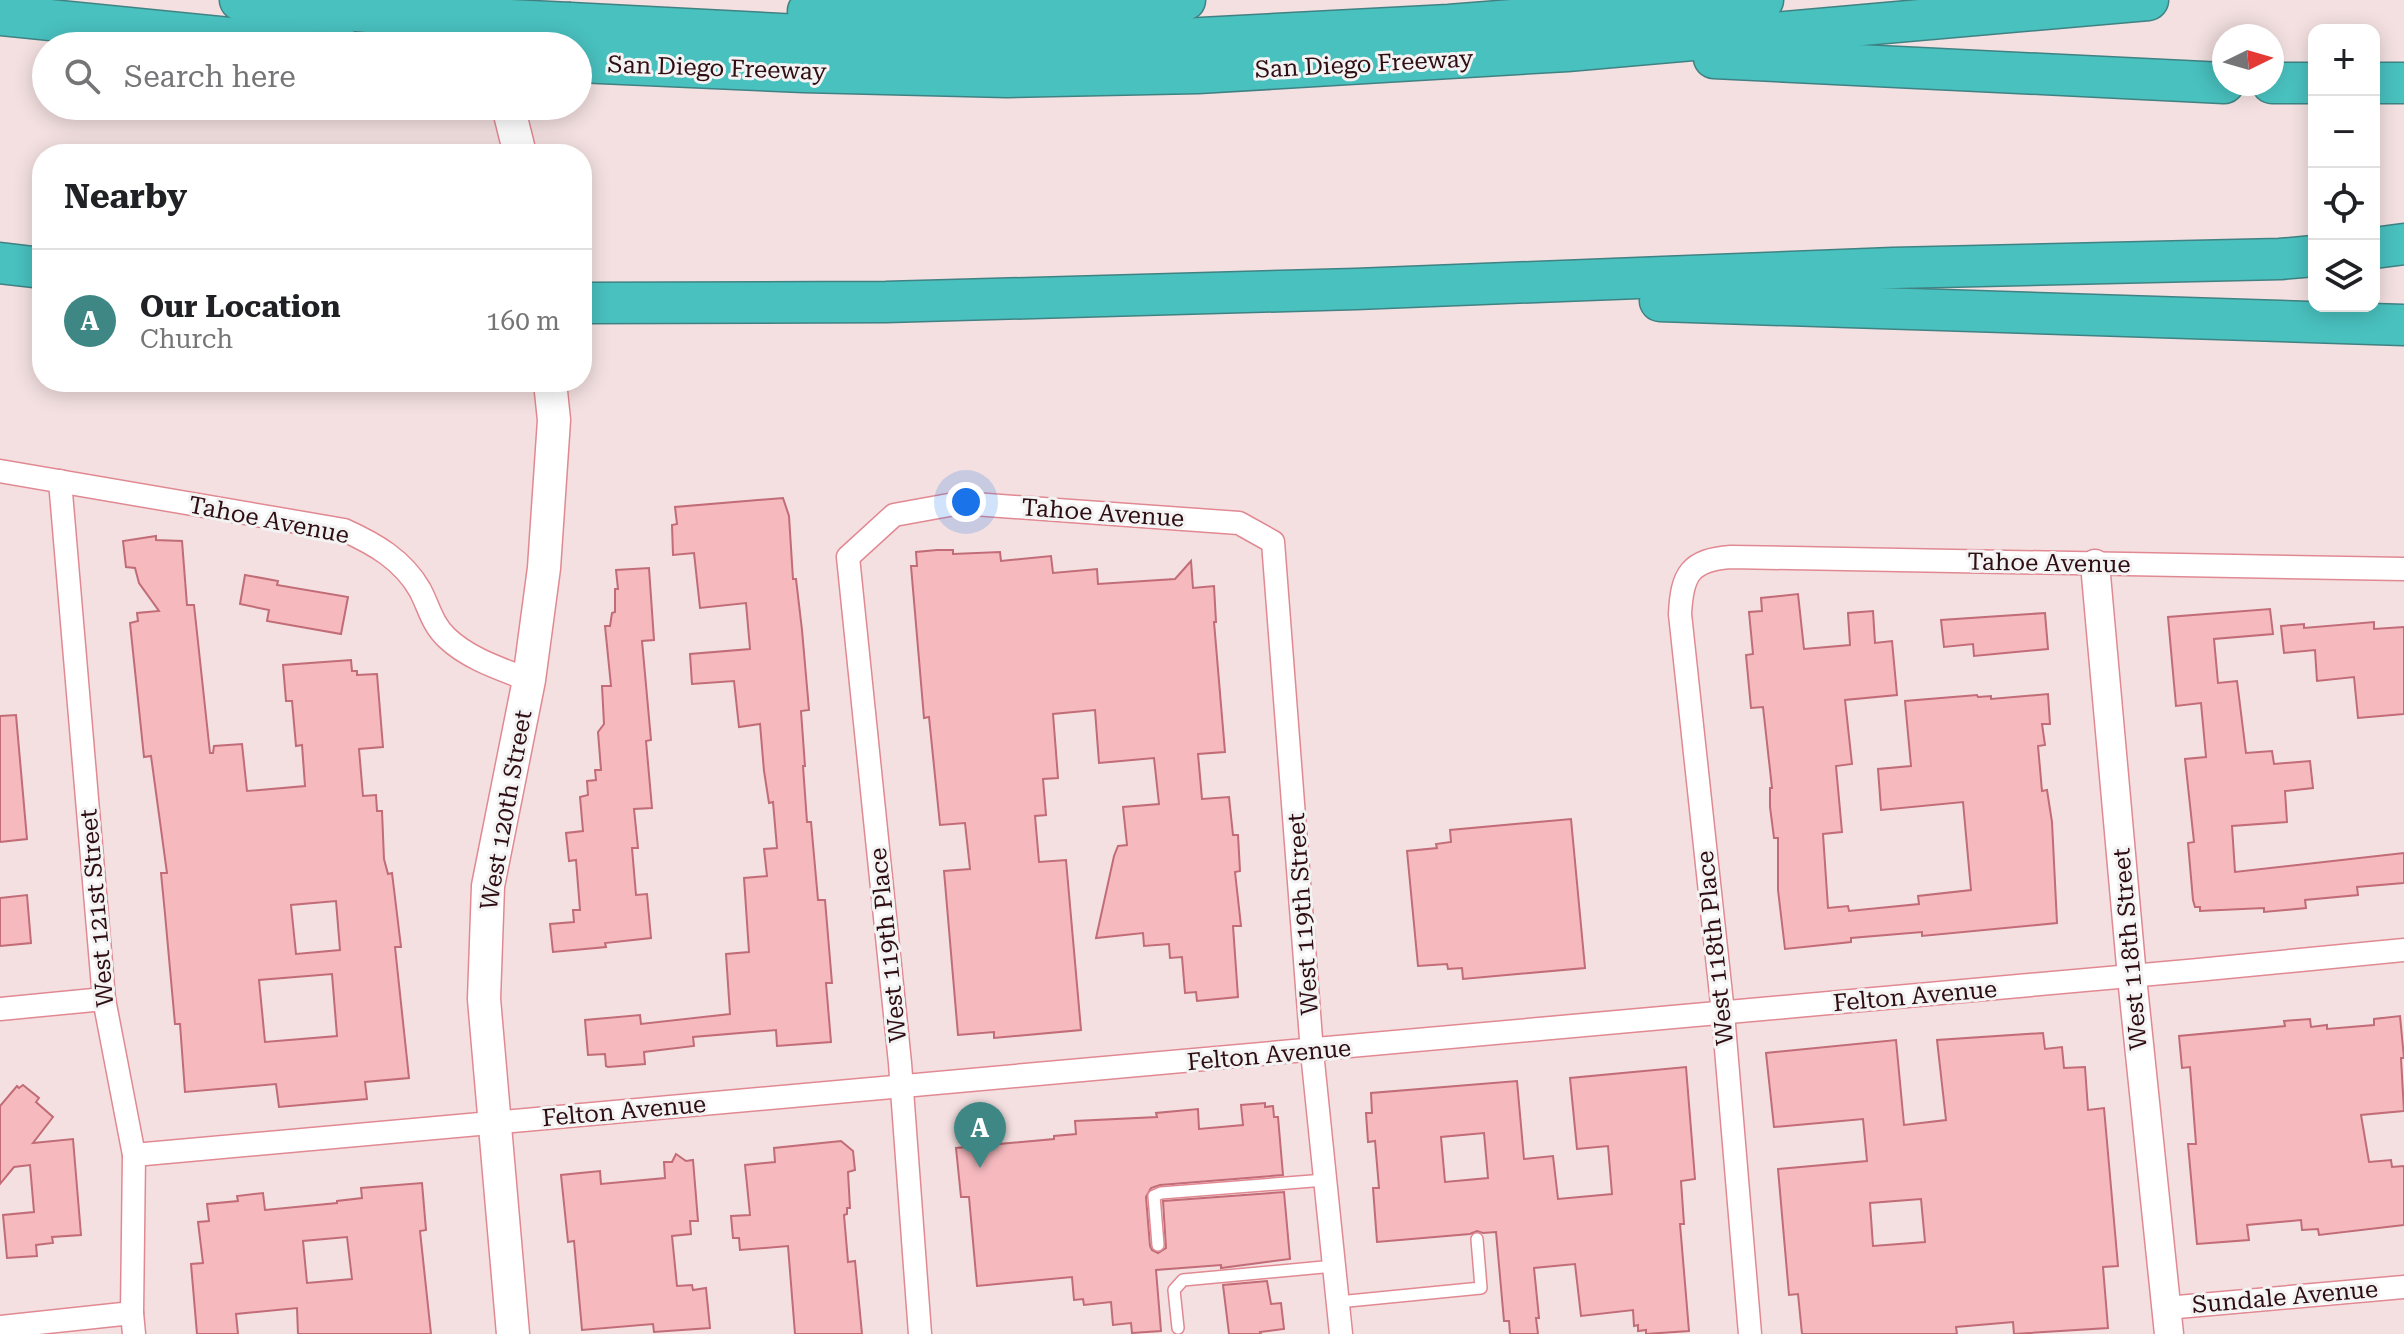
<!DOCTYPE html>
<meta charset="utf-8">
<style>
:root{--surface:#fff;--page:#f6f6f6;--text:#202124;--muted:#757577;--line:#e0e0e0;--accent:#3f8785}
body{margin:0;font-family:"Roboto Serif",serif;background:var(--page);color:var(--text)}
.controls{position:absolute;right:24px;top:24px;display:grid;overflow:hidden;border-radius:16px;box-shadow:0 4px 20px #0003}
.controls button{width:72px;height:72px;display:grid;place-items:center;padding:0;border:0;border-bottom:2px solid var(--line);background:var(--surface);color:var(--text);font:40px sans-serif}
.compass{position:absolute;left:2212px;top:24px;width:72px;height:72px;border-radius:50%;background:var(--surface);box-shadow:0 4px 20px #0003;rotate:85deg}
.you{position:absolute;left:966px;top:502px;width:28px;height:28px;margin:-20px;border:6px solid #fff;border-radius:50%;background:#1a73e8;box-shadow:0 0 0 12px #1a73e833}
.badge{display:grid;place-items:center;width:52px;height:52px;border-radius:50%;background:var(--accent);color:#fff;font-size:26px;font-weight:700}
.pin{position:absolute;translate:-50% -66px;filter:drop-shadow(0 2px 4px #0008)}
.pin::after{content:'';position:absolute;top:42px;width:28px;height:24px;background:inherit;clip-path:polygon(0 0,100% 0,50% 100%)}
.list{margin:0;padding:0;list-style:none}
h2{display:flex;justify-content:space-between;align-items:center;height:104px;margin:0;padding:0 32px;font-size:34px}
h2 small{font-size:26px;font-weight:400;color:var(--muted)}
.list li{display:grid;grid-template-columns:52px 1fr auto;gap:24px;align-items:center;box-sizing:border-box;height:144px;padding:0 32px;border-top:2px solid var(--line)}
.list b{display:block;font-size:30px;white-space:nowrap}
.list p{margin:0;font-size:26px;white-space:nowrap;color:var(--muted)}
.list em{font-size:26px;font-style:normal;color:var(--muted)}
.icon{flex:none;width:44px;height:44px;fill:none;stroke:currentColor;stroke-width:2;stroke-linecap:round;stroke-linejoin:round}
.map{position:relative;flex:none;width:2404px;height:1334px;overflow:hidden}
.search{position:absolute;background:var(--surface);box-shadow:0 4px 20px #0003;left:32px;top:32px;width:560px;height:88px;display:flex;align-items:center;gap:20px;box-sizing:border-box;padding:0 28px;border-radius:44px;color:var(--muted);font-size:30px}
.panel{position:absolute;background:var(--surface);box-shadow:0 4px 20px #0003;left:32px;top:144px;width:560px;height:248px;border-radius:32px}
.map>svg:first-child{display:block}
.building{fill:#f5b9be;stroke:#c16c76;stroke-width:2;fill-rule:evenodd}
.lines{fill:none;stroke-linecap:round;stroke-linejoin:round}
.service-casing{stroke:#e18992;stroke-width:14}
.minor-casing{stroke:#e18992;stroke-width:25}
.tertiary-casing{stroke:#e18992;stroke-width:31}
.secondary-casing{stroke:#e18992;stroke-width:35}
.motorway-casing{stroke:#408283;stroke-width:43}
.service{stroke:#fff;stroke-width:11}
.minor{stroke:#fff;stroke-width:22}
.tertiary{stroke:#fff;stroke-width:28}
.secondary{stroke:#fff;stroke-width:32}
.motorway{stroke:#49c1bf;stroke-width:40}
.motorway-bridge-casing{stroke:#408283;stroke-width:43;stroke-linecap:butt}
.motorway-bridge{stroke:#49c1bf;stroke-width:40}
.labels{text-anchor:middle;stroke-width:6;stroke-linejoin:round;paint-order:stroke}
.street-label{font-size:24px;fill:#2f0e13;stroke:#f3f3f3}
</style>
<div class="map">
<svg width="2404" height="1334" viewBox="0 0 2404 1334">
<rect width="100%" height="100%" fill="#f4e0e1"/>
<g class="building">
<polygon points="783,498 789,516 793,579 796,579 802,630 809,710 801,711 805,766 803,766 807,822 811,822 818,900 825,900 832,983 826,983 831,1042 777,1046 776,1030 693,1037 694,1046 644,1052 645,1064 608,1067 606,1066 605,1054 588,1055 585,1020 640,1015 641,1024 730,1014 726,954 749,952 744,878 767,876 764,849 777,848 773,802 769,803 764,771 760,724 739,727 734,681 692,684 690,654 750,649 746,603 700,608 694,553 673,555 672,525 677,524 675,507"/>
<path d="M156 536V540L182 541 187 605H194L210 753H213L214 746 242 744 247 791 305 786 302 745 296 746 292 701H286L283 665 351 660 352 671H357V675L377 674 383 747 359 749 363 796 376 795 377 811H382L384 859 388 874 392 873 401 947H395L409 1078 365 1082 367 1099 279 1107 276 1084 185 1092 180 1024H175L165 914 161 873H167L151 756 144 757 130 623 138 621 137 613 159 611 139 583 135 568 126 567 123 541ZM336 901 340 950 296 954 291 905ZM332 974 337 1036 265 1042 259 980Z"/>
<polygon points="937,550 953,550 953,554 1000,552 1001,561 1051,556 1053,573 1097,569 1098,584 1175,579 1191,561 1193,588 1214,586 1216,622 1214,622 1225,752 1198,754 1202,799 1229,797 1233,835 1238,835 1240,871 1235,872 1241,926 1233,926 1238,997 1197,1001 1196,992 1185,993 1182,957 1170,958 1169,944 1144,946 1143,933 1096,938 1114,856 1118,846 1127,845 1123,807 1159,804 1154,758 1099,763 1095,710 1053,714 1058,778 1043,779 1046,815 1035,816 1039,862 1066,860 1081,1030 994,1038 994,1032 958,1035 944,871 970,869 965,823 940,825 929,717 924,718 911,566 917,566 916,552"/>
<polygon points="649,568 654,640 642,641 651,740 646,741 652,808 634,809 638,848 632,848 636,895 647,894 651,938 605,943 606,947 553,952 550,924 574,922 573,910 580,910 576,860 569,861 566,833 583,831 580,797 588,795 587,781 596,780 595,770 601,770 598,732 604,724 602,686 611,686 605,626 610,626 612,613 615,612 615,589 618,589 616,570"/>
<polygon points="245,575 278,581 277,585 348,597 341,634 267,621 269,610 240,604"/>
<polygon points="1798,594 1804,649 1850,645 1848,613 1873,611 1875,643 1892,641 1897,695 1845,700 1852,764 1836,766 1842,832 1823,834 1828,908 1848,906 1849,911 1919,904 1918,896 1971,890 1963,802 1881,810 1878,769 1911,766 1905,701 1977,695 1978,697 1991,696 1991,699 2048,694 2050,724 2042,724 2045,745 2038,746 2042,791 2047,790 2052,822 2057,923 1922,936 1922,932 1851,938 1851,942 1785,949 1778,890 1778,838 1774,838 1770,807 1770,788 1772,788 1763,707 1751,708 1746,655 1753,654 1749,612 1762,611 1761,598"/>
<polygon points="2270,609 2273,634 2214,639 2218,683 2237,681 2246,753 2272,751 2274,764 2310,761 2313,788 2285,791 2287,822 2232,826 2235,872 2404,853 2404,883 2357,887 2358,895 2305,900 2306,908 2264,912 2264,908 2200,911 2200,907 2195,907 2193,900 2188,843 2194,842 2185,759 2206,757 2201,703 2176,706 2168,617"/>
<polygon points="2045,613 2048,649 1974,656 1973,644 1944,647 1941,620"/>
<polygon points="2374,622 2374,629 2404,627 2404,714 2358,718 2354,677 2317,681 2315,650 2284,653 2281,626 2304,624 2304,628"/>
<polygon points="16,715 27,839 0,842 0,716"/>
<polygon points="1571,819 1585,968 1463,979 1462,968 1448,969 1447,964 1418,966 1407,851 1437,848 1436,844 1451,842 1450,830"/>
<polygon points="27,895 31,943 0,946 0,898"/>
<polygon points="2400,1016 2404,1058 2401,1058 2404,1111 2361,1115 2369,1162 2391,1160 2392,1167 2404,1166 2404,1225 2319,1235 2318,1229 2302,1230 2301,1220 2247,1225 2249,1240 2197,1244 2188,1144 2196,1144 2190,1067 2182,1068 2179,1036 2285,1026 2284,1021 2310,1019 2311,1027 2327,1025 2327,1029 2374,1025 2374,1019"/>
<path d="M2043 1033 2045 1049 2062 1047 2064 1068 2085 1067 2088 1110 2104 1108 2118 1266 2103 1267 2108 1328 2014 1334 2013 1322 1956 1327 1957 1334H1802L1798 1294 1789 1295 1778 1169 1867 1161 1863 1119 1774 1127 1766 1053 1896 1040 1904 1125 1946 1120 1937 1040ZM1921 1199 1925 1242 1873 1246 1870 1203Z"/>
<path d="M1686 1067 1695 1179 1681 1181 1684 1224H1680L1689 1331 1646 1334V1330L1638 1331V1325L1634 1326 1633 1310 1581 1316 1575 1264 1534 1268 1539 1318H1536L1538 1334H1510L1509 1321H1504L1496 1232 1483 1233 1477 1231 1470 1234 1377 1242 1373 1188H1379L1375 1141 1368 1142 1366 1113H1372L1371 1093 1517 1081 1524 1159 1553 1156 1558 1199 1612 1194 1608 1146 1577 1149 1570 1078ZM1484 1133 1488 1178 1445 1182 1441 1137Z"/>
<polygon points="23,1085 39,1098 36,1102 53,1117 33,1143 73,1139 81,1235 52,1237 53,1243 36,1245 37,1256 7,1258 3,1215 34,1212 30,1165 14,1167 0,1184 0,1106 17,1086 19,1088"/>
<polygon points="1265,1103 1265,1107 1273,1106 1274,1117 1278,1117 1283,1175 1160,1185 1151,1188 1146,1197 1150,1246 1152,1250 1158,1253 1166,1248 1163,1201 1284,1192 1290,1259 1221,1268 1221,1265 1156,1270 1161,1331 1132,1333 1131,1323 1113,1325 1111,1302 1084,1305 1083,1299 1074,1300 1072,1277 977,1286 969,1197 961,1197 956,1148 1054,1139 1054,1136 1076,1134 1075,1121 1157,1117 1156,1113 1198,1109 1199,1129 1243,1125 1241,1105"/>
<polygon points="841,1141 853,1151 855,1170 848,1172 850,1208 847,1208 847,1214 844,1215 848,1262 855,1261 862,1334 795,1334 788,1246 740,1250 739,1238 733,1238 731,1216 750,1215 745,1165 775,1162 774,1148"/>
<polygon points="676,1154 686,1161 693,1160 698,1221 690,1221 691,1234 672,1236 677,1286 692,1285 693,1290 706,1288 710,1328 654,1332 653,1324 582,1330 574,1241 568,1242 561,1175 600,1171 601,1184 665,1178 664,1162 672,1162"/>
<path d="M422 1183 426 1230 420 1231 431 1334H298L297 1308 236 1314 238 1334H197L191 1264 203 1263 198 1222 209 1221 207 1204 238 1201 237 1196 263 1193 265 1210 337 1203V1201L362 1198 361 1188ZM347 1237 352 1279 307 1283 303 1241Z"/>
<polygon points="1267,1281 1271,1304 1281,1303 1284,1329 1260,1332 1261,1334 1229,1334 1223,1285"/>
</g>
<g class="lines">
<defs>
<g id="service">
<polyline points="1158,1245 1154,1196 1161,1193 1325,1180"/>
<polyline points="1338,1302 1481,1288 1477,1239"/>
<polyline points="1178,1328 1174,1290 1183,1280 1334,1266"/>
</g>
<g id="minor">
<path d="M0 471 344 530C375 544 403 560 420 590 429 607 432 624 447 638 469 659 501 669 529 680"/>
<polyline points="60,481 104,999 134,1155 132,1313 134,1334"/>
<polyline points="0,1009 104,999"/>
<path d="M134 1155C891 1087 1648 1024 2404 950"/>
<polyline points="2166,1308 2404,1287"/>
<polyline points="0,1327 132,1313"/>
<polyline points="920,1334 900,1063 848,557 894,515 960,503 1239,523 1273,542 1312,1052 1341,1334"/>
<path d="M1750 1334 1723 1013 1680 614C1682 574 1690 560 1731 557L2404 569"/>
</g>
<polyline id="tertiary" points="2095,564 2132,977 2169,1334"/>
<g id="secondary">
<polyline points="508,106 520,154"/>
<polyline points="513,1334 484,999 488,886 529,680 544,568 554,420 550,382"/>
</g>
<g id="motorway">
<polyline points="240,0 389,14"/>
<polyline points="808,11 1185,0"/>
<polyline points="0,15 249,40 340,46"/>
<polyline points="570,23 878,39 1163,40 1449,25 1763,0"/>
<polyline points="1714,58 2224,83"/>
<polyline points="578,62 804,72 1007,77 1198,73 1567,51 2148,0"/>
<polyline points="2272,83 2314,83"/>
<polyline points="2374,83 2404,83"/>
<polyline points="2374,248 2404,244"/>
<polyline points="0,263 42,268"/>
<polyline points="1660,301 2404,325"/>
<polyline points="582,303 886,302 1356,289 1893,268 2280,259 2314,256"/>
</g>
</defs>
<use href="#service" class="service-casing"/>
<use href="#minor" class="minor-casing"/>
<use href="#tertiary" class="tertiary-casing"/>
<use href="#secondary" class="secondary-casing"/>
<use href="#motorway" class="motorway-casing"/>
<use href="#service" class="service"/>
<use href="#minor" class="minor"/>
<use href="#tertiary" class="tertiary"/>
<use href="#secondary" class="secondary"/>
<use href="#motorway" class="motorway"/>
<defs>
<polyline id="motorway-bridge" points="389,14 570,23"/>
</defs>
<use href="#motorway-bridge" class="motorway-bridge-casing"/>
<use href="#motorway-bridge" class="motorway-bridge"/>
</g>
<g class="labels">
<g class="street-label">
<text transform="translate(1364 64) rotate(-3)" y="8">San Diego Freeway</text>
<text transform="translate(717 68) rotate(2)" y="8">San Diego Freeway</text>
<text transform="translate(1103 513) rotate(4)" y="8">Tahoe Avenue</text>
<text transform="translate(269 520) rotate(11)" y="8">Tahoe Avenue</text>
<text transform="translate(2049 563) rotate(1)" y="8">Tahoe Avenue</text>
<text transform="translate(506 810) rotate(-80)" y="8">West 120th Street</text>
<text transform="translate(97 908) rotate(-95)" y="8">West 121st Street</text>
<text transform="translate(1303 914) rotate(-94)" y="8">West 119th Street</text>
<text transform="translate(888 945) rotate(-96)" y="8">West 119th Place</text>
<text transform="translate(1715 948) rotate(-96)" y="8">West 118th Place</text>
<text transform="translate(2130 949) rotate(-95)" y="8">West 118th Street</text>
<text transform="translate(1915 996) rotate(-5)" y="8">Felton Avenue</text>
<text transform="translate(1269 1055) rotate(-5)" y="8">Felton Avenue</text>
<text transform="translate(624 1111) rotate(-5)" y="8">Felton Avenue</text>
<text transform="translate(2285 1297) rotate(-5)" y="8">Sundale Avenue</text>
</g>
</g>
</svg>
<div class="controls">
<button>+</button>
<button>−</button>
<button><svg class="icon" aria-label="locate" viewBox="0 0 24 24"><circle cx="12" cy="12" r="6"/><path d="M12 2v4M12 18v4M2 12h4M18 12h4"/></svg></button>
<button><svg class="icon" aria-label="layers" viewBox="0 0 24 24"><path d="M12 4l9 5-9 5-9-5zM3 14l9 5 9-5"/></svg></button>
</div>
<svg class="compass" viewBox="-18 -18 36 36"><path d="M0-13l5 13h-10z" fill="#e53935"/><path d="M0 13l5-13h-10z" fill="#757577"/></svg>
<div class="you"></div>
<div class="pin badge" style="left:980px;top:1168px">A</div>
<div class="search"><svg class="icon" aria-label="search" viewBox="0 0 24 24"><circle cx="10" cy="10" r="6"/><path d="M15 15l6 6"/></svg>Search here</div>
<section class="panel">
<h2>Nearby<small></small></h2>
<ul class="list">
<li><span class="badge">A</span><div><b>Our Location</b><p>Church</p></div><em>160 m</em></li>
</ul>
</section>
</div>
